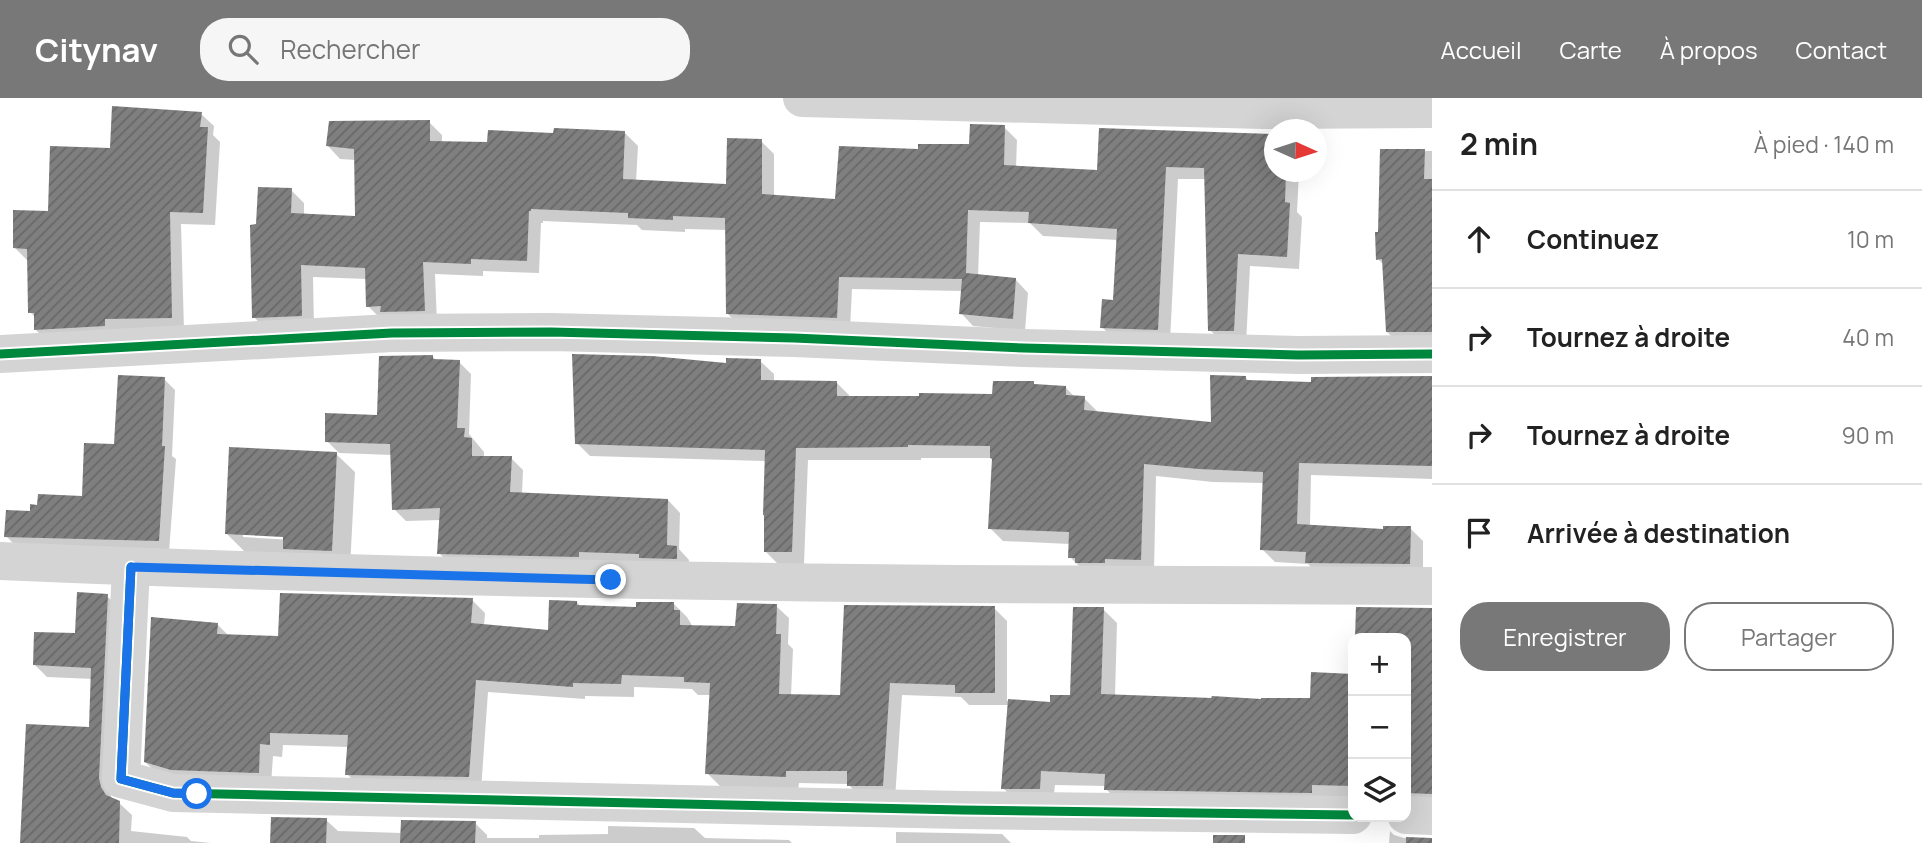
<!DOCTYPE html>
<html lang="fr">
<meta charset="utf-8">
<style>
:root{--surface:#fff;--page:#f6f6f6;--text:#222;--muted:#767676;--line:#e0e0e0;--accent:#787878}
body{margin:0;font-family:Manrope,sans-serif;background:var(--page);color:var(--text)}
.controls{position:absolute;right:21px;bottom:21px;display:grid;overflow:hidden;border-radius:14px;box-shadow:0 7px 28px #0002}
.controls button{width:63px;height:63px;display:grid;place-items:center;padding:0;border:0;border-bottom:2px solid var(--line);background:var(--surface);color:var(--text);font:35px sans-serif}
.compass{position:absolute;left:1264px;top:21px;width:63px;height:63px;border-radius:50%;background:var(--surface);box-shadow:0 7px 28px #0002;rotate:93deg}
.stop{position:absolute;width:21px;height:21px;margin:-16px;border:5px solid #1a73e8;border-radius:50%;background:#fff}
.stop.end{background:#1a73e8;border-color:#fff;box-shadow:0 2px 7px #0008}
.list{margin:0;padding:0;list-style:none}
h2{display:flex;justify-content:space-between;align-items:center;height:91px;margin:0;padding:0 28px;font-size:30px}
h2 small{font-size:23px;font-weight:400;color:var(--muted)}
.list li{display:grid;grid-template-columns:46px 1fr auto;gap:21px;align-items:center;box-sizing:border-box;height:98px;padding:0 28px;border-top:2px solid var(--line)}
.list b{display:block;font-size:26px;white-space:nowrap}
.list em{font-size:23px;font-style:normal;color:var(--muted)}
.actions{display:flex;gap:14px;padding:21px 28px}
.actions a{flex:1;padding:16px 0;border:2px solid var(--accent);border-radius:28px;text-align:center;font-size:24px;color:var(--accent)}
.actions .main{background:var(--accent);color:#fff}
.icon{flex:none;width:38px;height:38px;fill:none;stroke:currentColor;stroke-width:2;stroke-linecap:round;stroke-linejoin:round}
.map{position:relative;flex:none;width:1432px;height:745px;overflow:hidden}
header{display:flex;align-items:center;gap:42px;box-sizing:border-box;height:98px;padding:0 35px;background:var(--accent);color:#fff}
header strong{font-size:33px}
nav{display:flex;gap:38px;margin-inline-start:auto;font-size:24px}
.search{width:490px;height:63px;background:var(--page);display:flex;align-items:center;gap:18px;box-sizing:border-box;padding:0 24px;border-radius:28px;color:var(--muted);font-size:26px}
main{display:flex}
aside{flex:1;background:var(--surface)}
.map>svg:first-child{display:block}
.shadow{fill:#0003;fill-rule:evenodd}
.building{fill:url(#building-hatch)}
.lines{fill:none;stroke-linecap:round;stroke-linejoin:round}
.minor{stroke:#d4d4d4;stroke-width:38}
.cycleway-casing{stroke:#fff;stroke-width:13}
.cycleway{stroke:#00873e;stroke-width:9}
.route{stroke:#1a73e8;stroke-width:9}
</style>
<header>
<strong>Citynav</strong>
<div class="search"><svg class="icon" aria-label="search" viewBox="0 0 24 24"><circle cx="10" cy="10" r="6"/><path d="M15 15l6 6"/></svg>Rechercher</div>
<nav><a>Accueil</a><a>Carte</a><a>À propos</a><a>Contact</a></nav>
</header>
<main>
<div class="map">
<svg width="1432" height="745" viewBox="0 0 1432 745">
<defs>
<pattern id="building-hatch" width="6" height="6" patternUnits="userSpaceOnUse" patternTransform="scale(1.75)"><rect width="6" height="6" fill="#7f7f7f"/><path d="M-1 1l2-2M0 6l6-6M5 7l2-2" fill="none" stroke="#686868"/></pattern>
</defs>
<rect width="100%" height="100%" fill="#fff"/>
<g class="shadow">
<polygon points="201,16 214,28 213,37 220,44 215,127 181,126 184,232 48,244 36,232 36,220 30,214 27,162 15,150 111,52"/>
<polygon points="429,24 442,37 442,45 489,46 555,37 625,35 638,48 636,84 728,88 761,43 774,56 774,99 837,103 920,53 971,47 1004,29 1017,42 1016,69 1099,74 1101,31 1274,74 1299,74 1297,114 1302,119 1299,171 1250,168 1246,246 1223,245 1210,232 1206,81 1178,81 1170,244 1115,242 1102,229 1115,203 1118,142 1043,138 1030,125 980,124 978,178 1016,182 1028,195 1025,233 973,228 961,215 963,193 852,191 850,232 741,229 728,216 727,132 685,131 685,134 642,132 637,127 543,123 543,125 541,125 539,175 483,173 483,178 435,176 437,225 381,221 368,208 367,181 313,179 314,230 266,232 254,219 257,128 291,92 304,105 304,118 357,120 356,62 340,61 328,48"/>
<polygon points="1382,52 1432,53 1432,248 1402,248 1387,234 1384,167 1378,161"/>
<polygon points="432,258 437,263 459,264 471,276 469,336 484,354 484,360 511,360 523,372 522,396 668,402 680,415 679,451 689,462 688,472 451,467 439,455 441,422 406,423 394,411 392,357 339,355 327,343 378,319"/>
<polygon points="760,263 774,276 774,284 836,284 849,297 849,300 994,298 1033,285 1036,288 1066,290 1075,299 1084,300 1097,313 1097,315 1213,326 1245,279 1249,283 1313,286 1432,280 1432,381 1311,377 1310,429 1385,432 1410,430 1423,443 1423,478 1320,478 1308,466 1275,464 1262,451 1264,385 1213,384 1156,378 1154,474 1083,472 1070,459 1070,446 1003,443 990,430 994,362 992,360 921,360 921,362 808,362 804,466 778,466 765,453 766,363 590,358 577,345 728,267"/>
<polygon points="164,281 175,292 172,358 176,361 169,454 17,449 6,438 32,415 84,400 116,348"/>
<path d="M336 356 355 374 350 470 245 454 227 436ZM243 436 292 438V442L243 439Z"/>
<polygon points="107,498 119,510 110,693 112,702 119,705 132,717 131,733 187,739 191,743 211,745 22,745 91,631 93,581 47,579 35,567 77,537"/>
<polygon points="472,502 485,515 484,528 550,534 577,504 581,509 638,511 674,506 687,519 693,529 737,530 776,508 789,520 788,546 793,551 791,598 841,598 994,510 1007,523 1007,603 1051,606 1072,599 1103,511 1117,525 1115,598 1312,602 1313,576 1353,578 1353,701 1120,705 1106,691 1106,688 1055,687 1053,704 1017,704 1003,690 1010,607 969,607 961,599 902,597 895,701 861,700 848,686 799,685 798,692 720,688 707,675 711,597 698,597 692,591 634,589 634,599 585,598 585,601 488,594 481,692 360,689 347,676 349,649 283,647 282,659 273,658 271,687 159,677 145,664 217,526 229,538 280,540"/>
<polygon points="1378,511 1432,512 1432,709 1406,715 1406,540 1376,540"/>
<polygon points="326,722 338,733 402,735 475,725 487,737 487,740 539,740 539,737 608,736 608,728 694,730 705,740 789,742 792,745 271,745"/>
<polygon points="1390,733 1394,737 1404,740 1423,741 1426,745 1389,745"/>
<polygon points="896,734 1002,736 1011,745 896,745"/>
</g>
<g class="building">
<polygon points="112,8 202,14 200,29 208,29 203,115 170,114 172,220 105,221 105,228 34,232 34,215 28,215 27,151 13,150 13,112 48,113 50,48 110,50"/>
<polygon points="430,22 430,43 487,44 488,32 553,35 554,30 625,33 623,81 726,86 727,40 762,41 762,96 835,101 839,48 918,51 918,46 969,46 970,26 1005,27 1004,67 1097,72 1099,30 1275,36 1275,74 1286,74 1285,104 1290,105 1287,159 1238,156 1234,233 1208,233 1204,70 1166,69 1158,232 1100,230 1102,201 1113,202 1117,131 1028,125 1029,114 968,112 966,175 1016,180 1013,221 959,216 962,181 839,179 837,220 726,216 725,120 673,118 673,122 628,120 628,115 531,111 531,113 529,113 527,163 471,161 471,166 423,164 425,213 380,214 381,208 366,209 365,170 301,167 302,218 252,220 250,127 256,126 258,89 292,90 291,115 355,118 354,51 326,48 329,23"/>
<polygon points="1380,51 1425,51 1424,81 1432,81 1432,234 1386,234 1382,161 1376,162 1375,134 1378,134"/>
<polygon points="572,256 652,258 726,265 726,260 761,261 761,282 837,283 837,298 919,298 919,295 992,296 993,283 1034,283 1034,286 1066,288 1066,297 1085,298 1084,312 1211,324 1210,277 1246,278 1246,282 1311,284 1311,279 1432,278 1432,368 1299,365 1297,426 1383,431 1383,428 1411,428 1410,466 1305,465 1306,454 1260,452 1263,374 1199,371 1144,366 1141,462 1105,461 1105,465 1075,465 1075,460 1068,460 1069,434 988,431 992,361 990,360 990,348 908,347 908,349 796,350 792,454 764,454 764,417 763,417 765,352 575,346"/>
<polygon points="433,257 433,261 460,262 457,330 465,330 464,339 472,340 472,358 512,358 510,394 668,401 667,447 677,448 677,461 639,460 639,456 579,454 579,459 437,456 440,410 392,412 390,346 325,344 325,315 377,317 379,258"/>
<polygon points="118,277 165,279 162,348 165,348 159,443 4,439 6,412 30,413 30,406 37,407 38,396 82,398 84,345 114,346"/>
<polygon points="229,349 337,354 332,453 283,451 283,439 225,436"/>
<polygon points="77,494 108,496 99,680 101,689 106,697 120,703 119,745 20,745 26,626 89,629 91,570 33,567 34,534 75,535"/>
<polygon points="280,495 473,500 471,525 548,532 549,502 577,503 577,507 636,509 636,504 674,504 674,512 680,512 680,527 735,528 737,505 777,506 776,536 781,536 779,596 840,597 844,507 995,508 995,595 955,595 955,587 890,585 883,688 847,688 847,673 786,673 786,679 705,676 710,585 684,584 684,579 622,577 621,586 573,585 573,589 476,582 469,679 345,677 348,637 270,635 270,647 260,646 259,675 171,672 144,664 151,519 218,525 217,536 278,538"/>
<polygon points="1073,509 1104,509 1101,596 1211,600 1212,598 1261,601 1261,600 1310,600 1311,574 1353,576 1353,688 1312,687 1312,695 1104,692 1105,676 1041,673 1040,691 1001,691 1008,601 1050,604 1050,597 1070,597"/>
<polygon points="1356,509 1432,510 1432,696 1406,695 1406,540 1355,540"/>
<polygon points="271,719 327,720 326,745 270,745"/>
<polygon points="401,722 476,723 475,745 400,745"/>
<rect x="1213" y="737" width="32" height="8"/>
<polygon points="1406,739 1432,740 1432,745 1406,745"/>
</g>
<g class="lines">
<g class="minor">
<polyline points="802,0 1263,12 1432,11"/>
<polyline points="0,256 392,235 551,234 794,240 1024,250 1298,257 1432,256"/>
<path d="M0 463C319 477 638 483 957 486 1115 488 1274 486 1432 488"/>
<polyline points="131,469 121,681 173,695 962,712 1353,717"/>
<polyline points="1406,717 1432,718"/>
</g>
<defs>
<g id="cycleway">
<polyline points="0,256 392,235 551,234 794,240 1024,250 1298,257 1432,256"/>
<polyline points="131,469 121,681 173,695 962,712 1353,717"/>
</g>
</defs>
<use href="#cycleway" class="cycleway-casing"/>
<use href="#cycleway" class="cycleway"/>
</g>
<g class="lines">
<polyline class="route" points="197,696 173,695 121,681 131,469 611,482"/>
</g>
</svg>
<div class="controls">
<button>+</button>
<button>−</button>
<button><svg class="icon" aria-label="layers" viewBox="0 0 24 24"><path d="M12 4l9 5-9 5-9-5zM3 14l9 5 9-5"/></svg></button>
</div>
<svg class="compass" viewBox="-18 -18 36 36"><path d="M0-13l5 13h-10z" fill="#e53935"/><path d="M0 13l5-13h-10z" fill="#767676"/></svg>
<div class="stop" style="left:197px;top:696px"></div>
<div class="stop end" style="left:611px;top:482px"></div>
</div>
<aside>
<h2>2 min<small>À pied · 140 m</small></h2>
<ul class="list">
<li><svg class="icon" aria-label="ahead" viewBox="0 0 24 24"><path d="M12 20V5M6 11l6-6 6 6"/></svg><div><b>Continuez</b></div><em>10 m</em></li>
<li><svg class="icon" aria-label="right" viewBox="0 0 24 24"><path d="M7 20v-9h11M14 6l5 5-5 5"/></svg><div><b>Tournez à droite</b></div><em>40 m</em></li>
<li><svg class="icon" aria-label="right" viewBox="0 0 24 24"><path d="M7 20v-9h11M14 6l5 5-5 5"/></svg><div><b>Tournez à droite</b></div><em>90 m</em></li>
<li><svg class="icon" aria-label="arrive" viewBox="0 0 24 24"><path d="M6 21V4h12l-3 4 3 4H6"/></svg><div><b>Arrivée à destination</b></div></li>
</ul>
<div class="actions"><a class="main">Enregistrer</a><a>Partager</a></div>
</aside>
</main>
